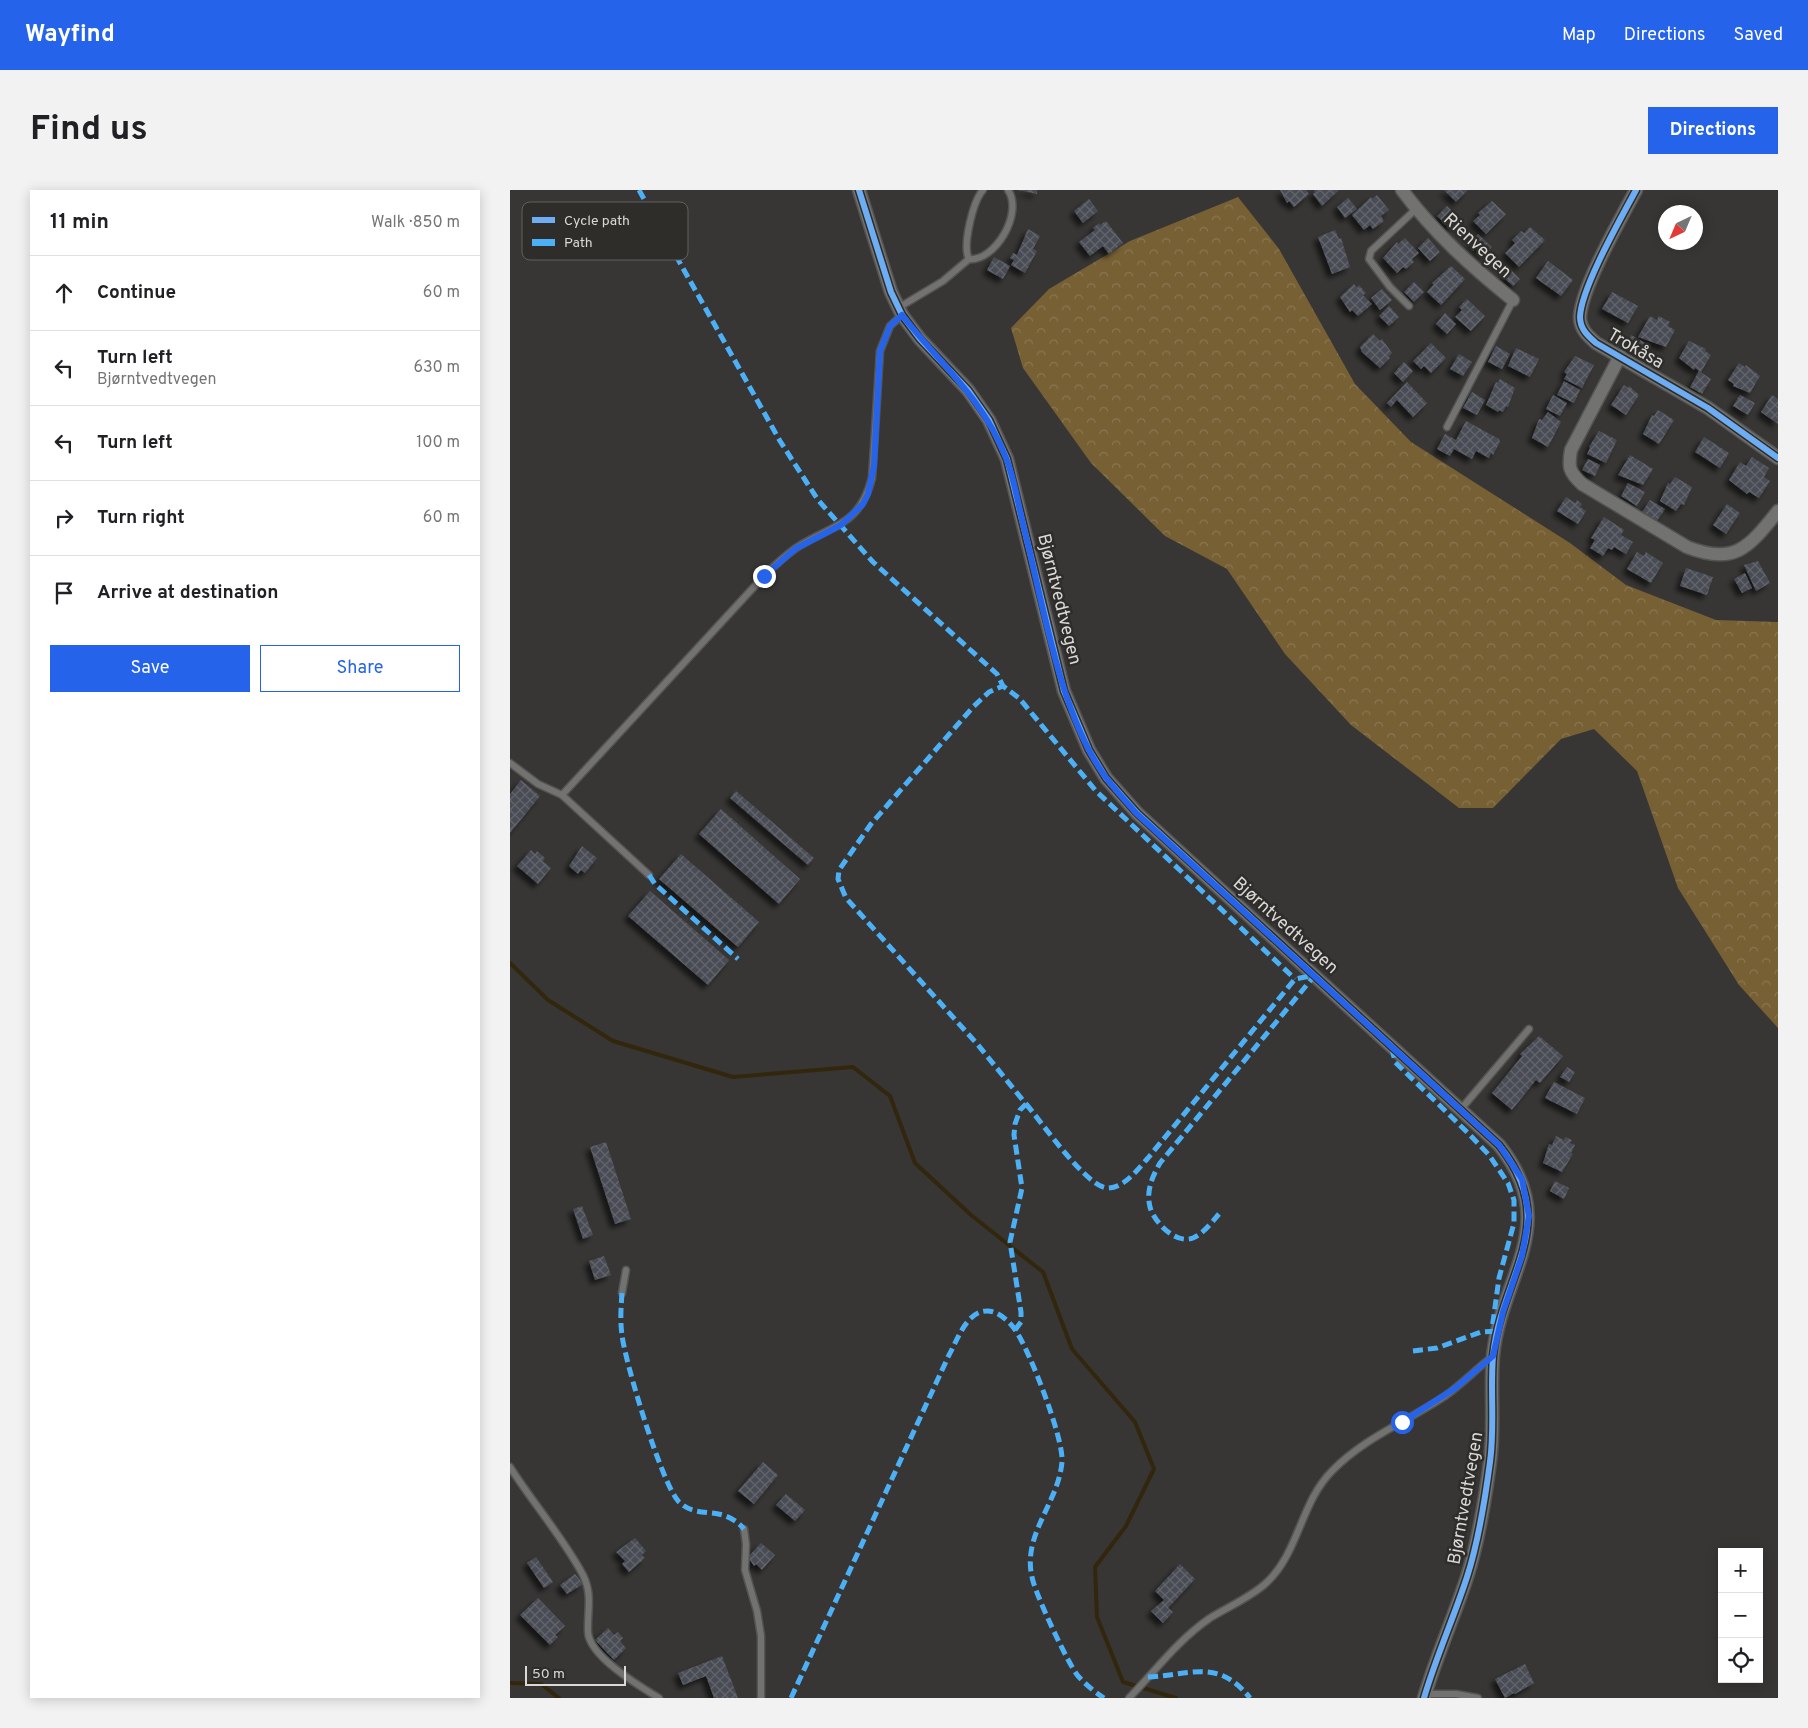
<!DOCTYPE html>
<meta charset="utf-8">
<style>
:root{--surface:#fff;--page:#f2f2f2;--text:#202124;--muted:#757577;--line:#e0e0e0;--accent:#2563eb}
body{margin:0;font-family:Overpass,sans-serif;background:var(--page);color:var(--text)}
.controls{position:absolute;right:15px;bottom:15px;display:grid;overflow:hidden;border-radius:0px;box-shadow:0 2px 12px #0003}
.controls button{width:45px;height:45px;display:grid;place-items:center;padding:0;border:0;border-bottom:1px solid var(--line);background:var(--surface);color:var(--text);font:25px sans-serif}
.compass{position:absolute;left:1148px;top:15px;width:45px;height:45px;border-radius:50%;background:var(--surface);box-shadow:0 2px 12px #0003;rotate:224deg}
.scale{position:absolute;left:15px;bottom:12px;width:101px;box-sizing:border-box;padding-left:5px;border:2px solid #dad9d7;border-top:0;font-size:14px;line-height:18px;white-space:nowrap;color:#dad9d7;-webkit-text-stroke:4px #2e2d2a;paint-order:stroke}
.stop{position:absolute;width:15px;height:15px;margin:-11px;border:4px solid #2563eb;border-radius:50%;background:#fff}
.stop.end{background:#2563eb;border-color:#fff;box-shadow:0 1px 5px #0008}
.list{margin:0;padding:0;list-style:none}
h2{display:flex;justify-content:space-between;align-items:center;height:65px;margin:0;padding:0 20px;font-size:21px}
h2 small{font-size:16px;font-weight:400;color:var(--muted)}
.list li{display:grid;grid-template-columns:32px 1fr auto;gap:15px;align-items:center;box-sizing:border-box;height:75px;padding:0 20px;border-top:1px solid var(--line)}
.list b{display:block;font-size:19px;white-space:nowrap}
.list p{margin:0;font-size:16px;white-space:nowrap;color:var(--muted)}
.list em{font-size:16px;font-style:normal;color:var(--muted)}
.actions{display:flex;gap:10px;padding:15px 20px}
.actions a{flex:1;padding:11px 0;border:1px solid var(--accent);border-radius:0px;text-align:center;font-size:18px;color:var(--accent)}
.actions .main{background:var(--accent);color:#fff}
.icon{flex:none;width:28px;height:28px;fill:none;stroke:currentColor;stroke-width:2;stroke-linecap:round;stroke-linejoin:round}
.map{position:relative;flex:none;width:1268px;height:1508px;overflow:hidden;border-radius:0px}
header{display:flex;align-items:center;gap:30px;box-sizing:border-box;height:70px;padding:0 25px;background:var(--accent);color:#fff}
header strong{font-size:24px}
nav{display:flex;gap:28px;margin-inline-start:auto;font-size:18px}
.intro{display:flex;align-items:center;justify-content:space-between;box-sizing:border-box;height:120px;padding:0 30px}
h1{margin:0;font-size:35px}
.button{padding:12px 22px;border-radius:0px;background:var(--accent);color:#fff;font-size:18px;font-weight:700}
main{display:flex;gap:30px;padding:0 30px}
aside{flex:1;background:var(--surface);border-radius:0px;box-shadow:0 2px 12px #0003}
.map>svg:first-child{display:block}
.forest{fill:url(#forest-crowns)}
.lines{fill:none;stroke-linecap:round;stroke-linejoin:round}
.stream{stroke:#32270d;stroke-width:4}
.building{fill:url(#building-cross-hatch);filter:url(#shadow)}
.lane-casing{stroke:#535352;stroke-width:9}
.street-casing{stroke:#535352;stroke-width:15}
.lane{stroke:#727270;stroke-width:6}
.street{stroke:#727270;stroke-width:12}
.quiet{stroke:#4cb0f7;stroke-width:5;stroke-dasharray:10 5;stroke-linecap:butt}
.cycleway-casing{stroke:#2e2d2a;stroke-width:9}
.cycleway{stroke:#6dadf4;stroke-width:6}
.route{stroke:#2563eb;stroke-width:6}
.labels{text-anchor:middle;stroke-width:5;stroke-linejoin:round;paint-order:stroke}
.street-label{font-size:18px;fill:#dad9d7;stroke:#2e2d2a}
.key{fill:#2e2d2a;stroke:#62615e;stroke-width:1}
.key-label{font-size:14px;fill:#dad9d7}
</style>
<header>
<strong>Wayfind</strong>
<nav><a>Map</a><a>Directions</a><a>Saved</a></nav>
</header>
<div class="intro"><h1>Find us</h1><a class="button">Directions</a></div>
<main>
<aside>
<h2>11 min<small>Walk · 850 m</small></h2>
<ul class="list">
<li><svg class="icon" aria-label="ahead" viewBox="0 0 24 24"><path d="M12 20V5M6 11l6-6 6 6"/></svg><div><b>Continue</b></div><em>60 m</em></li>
<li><svg class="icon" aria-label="left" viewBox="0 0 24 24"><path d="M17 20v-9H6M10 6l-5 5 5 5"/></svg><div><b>Turn left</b><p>Bjørntvedtvegen</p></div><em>630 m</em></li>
<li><svg class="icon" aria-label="left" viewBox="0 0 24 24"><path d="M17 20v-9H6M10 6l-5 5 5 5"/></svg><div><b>Turn left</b></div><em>100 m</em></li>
<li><svg class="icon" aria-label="right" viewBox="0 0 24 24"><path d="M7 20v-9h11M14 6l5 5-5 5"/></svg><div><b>Turn right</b></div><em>60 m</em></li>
<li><svg class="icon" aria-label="arrive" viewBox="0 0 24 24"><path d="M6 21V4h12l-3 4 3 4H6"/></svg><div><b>Arrive at destination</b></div></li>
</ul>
<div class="actions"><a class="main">Save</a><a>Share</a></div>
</aside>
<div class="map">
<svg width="1268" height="1508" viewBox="0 0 1268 1508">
<defs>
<pattern id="forest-crowns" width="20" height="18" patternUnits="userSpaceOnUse" patternTransform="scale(1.25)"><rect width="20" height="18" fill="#776034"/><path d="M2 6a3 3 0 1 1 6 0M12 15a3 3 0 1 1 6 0" fill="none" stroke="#8a7651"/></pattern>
<pattern id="building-cross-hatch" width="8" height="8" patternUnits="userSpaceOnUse" patternTransform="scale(1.25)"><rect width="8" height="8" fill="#494c54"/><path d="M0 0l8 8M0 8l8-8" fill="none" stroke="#63656c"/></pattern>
<filter id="shadow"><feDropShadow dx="-4.5" dy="4.5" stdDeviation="2.5" flood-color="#0009"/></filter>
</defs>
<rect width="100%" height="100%" fill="#373635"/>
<polygon class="forest" points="728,7 769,59 845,194 901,252 1060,353 1116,395 1206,430 1268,432 1268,838 1229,795 1168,698 1127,581 1084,539 1051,549 983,618 949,618 841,535 775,464 717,379 655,346 581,273 513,178 501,138 539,99 620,51"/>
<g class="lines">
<g class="stream">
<polyline points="0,773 38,810 103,851 223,887 343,877 380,906 405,973 461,1025 533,1082 562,1159 625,1232 644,1279 616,1336 585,1377 587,1427 613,1492 666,1508"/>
<polyline points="0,1493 31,1494 49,1508"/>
</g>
</g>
<g class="building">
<polygon points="508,0 527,0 527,4"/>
<polygon points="770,0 796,0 799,4 784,17 779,11 777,13"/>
<polygon points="804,0 829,0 812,16 803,4 805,2"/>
<polygon points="934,0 958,0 946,12"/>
<polygon points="867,5 879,20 871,26 874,31 863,39 860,35 854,40 842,25 861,7 862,9"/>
<polygon points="838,8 847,19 835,28 827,17"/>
<polygon points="579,9 588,21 573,33 564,21"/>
<polygon points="982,11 996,24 976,44 963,31 970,25 968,23"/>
<polygon points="937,16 949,28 940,38 927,26"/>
<polygon points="596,31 613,53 599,64 593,56 580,66 569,52 585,40 583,38 589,33 590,35"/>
<polygon points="1020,37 1035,50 1009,77 995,63 1005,53 1002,50 1011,41 1014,43"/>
<polygon points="518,39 530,46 523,59 527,61 515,83 501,75 504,70 500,68 503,63 507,65"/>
<polygon points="825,40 829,49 831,48 840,77 822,84 808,47"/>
<polygon points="968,44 982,57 974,65 961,52"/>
<polygon points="895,48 909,63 902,69 904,72 896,79 893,77 887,83 873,68 887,52 888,54"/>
<polygon points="918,48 930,62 920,71 908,58"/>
<polygon points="484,67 500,76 493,89 477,80"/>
<polygon points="1038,71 1063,90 1051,106 1026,88"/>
<polygon points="941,76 955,89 931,115 917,102 924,94 922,93"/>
<polygon points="1000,79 1010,89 1003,96 993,87"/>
<polygon points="904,92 914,102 904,112 894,102"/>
<polygon points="844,94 847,98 849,95 856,103 853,105 862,114 848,126 842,120 840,122 830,107"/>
<polygon points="872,99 882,110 870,120 861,108"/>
<polygon points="1102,102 1128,116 1118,133 1092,119"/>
<polygon points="957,109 975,126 961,141 945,127 952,120 949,117"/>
<polygon points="879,116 889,127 879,136 869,126"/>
<polygon points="935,123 946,134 937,144 926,134"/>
<polygon points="1140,126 1147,130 1149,126 1160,132 1158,136 1165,140 1156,157 1128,147"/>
<polygon points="863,144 870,151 872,149 882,163 879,166 880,168 870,178 852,162 850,157"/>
<polygon points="1121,145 1137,154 1130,168 1114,159"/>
<polygon points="1179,151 1196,159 1195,161 1201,165 1191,182 1185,178 1184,180 1169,168"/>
<polygon points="921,153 936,168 921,183 914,176 911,179 903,171"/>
<polygon points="986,156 1000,164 992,179 978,172"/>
<polygon points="1006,158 1029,169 1020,187 998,176"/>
<polygon points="949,164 962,172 953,186 940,179"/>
<polygon points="1065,166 1084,175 1072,198 1054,189 1057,184 1054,182"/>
<polygon points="894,172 903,181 893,192 884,183"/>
<polygon points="1229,173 1235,177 1236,175 1250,186 1240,203 1223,196 1224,194 1218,190"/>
<polygon points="1189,181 1201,189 1192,204 1180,197"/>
<polygon points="990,189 1005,198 998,217 996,216 993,222 989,220 988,222 976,215 986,192 988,193"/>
<polygon points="1054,191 1070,200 1064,213 1047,205"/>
<polygon points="897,192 917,213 903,227 887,210 881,217 877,213"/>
<polygon points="1114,195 1118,198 1119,196 1129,205 1116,225 1101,215"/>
<polygon points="962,202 975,210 967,225 953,218"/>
<polygon points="1043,205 1057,213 1050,226 1036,219"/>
<polygon points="1230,205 1245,213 1238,225 1223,216"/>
<polygon points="1262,205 1268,209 1268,234 1251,222"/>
<polygon points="1148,220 1164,230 1149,254 1133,244 1142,225 1144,226"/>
<polygon points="1038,222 1051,232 1038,257 1022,248 1029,229 1032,230"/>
<polygon points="956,231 989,249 990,252 983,265 981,263 979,268 966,261 962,269 944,259 940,266 927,259 935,244 946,250"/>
<polygon points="1089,241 1107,250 1096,273 1077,264 1080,258 1079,257"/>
<polygon points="1194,247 1219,263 1210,278 1185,262"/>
<polygon points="1120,265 1143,279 1133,295 1108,285"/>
<polygon points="1242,267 1259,278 1254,287 1260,291 1249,308 1239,302 1237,304 1219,290 1230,272 1236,276"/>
<polygon points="1078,269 1090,275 1085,286 1072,280"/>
<polygon points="1165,287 1182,297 1174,315 1171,314 1166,321 1150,311 1158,293 1160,294"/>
<polygon points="1118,293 1135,302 1127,316 1111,306"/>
<polygon points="1056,307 1065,313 1067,310 1072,314 1070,317 1076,321 1068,334 1047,321"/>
<polygon points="1140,310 1155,319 1147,331 1132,322"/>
<polygon points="1217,314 1230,323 1216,344 1203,335"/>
<polygon points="1094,327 1114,340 1111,345 1123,352 1116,364 1104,357 1102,360 1098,358 1093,366 1080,358 1085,350 1081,348"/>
<polygon points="1127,362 1134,366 1136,362 1153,373 1141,393 1117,379"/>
<polygon points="1248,371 1260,393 1246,401 1234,375"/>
<polygon points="1176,378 1203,387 1197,405 1170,396"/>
<polygon points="1235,383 1242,398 1232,403 1224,389"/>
<polygon points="11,590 30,606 0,643 0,604"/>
<polygon points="226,601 304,668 298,675 220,608"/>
<polygon points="211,619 290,689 269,714 189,644"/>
<polygon points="72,656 87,668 75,683 71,680 68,684 59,676"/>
<polygon points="21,660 25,664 27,661 35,668 33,671 41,678 28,694 7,676"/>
<polygon points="171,664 249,732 228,757 149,689"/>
<polygon points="140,701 219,770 198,795 118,726"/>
<polygon points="1029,846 1053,866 1030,893 1026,890 1002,920 982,903 1012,866 1010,864"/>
<polygon points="1057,877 1065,882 1059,892 1050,887"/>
<polygon points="1044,892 1075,908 1067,924 1035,908"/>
<polygon points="1046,946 1054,950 1055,947 1062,950 1060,953 1065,955 1061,963 1063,964 1052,982 1033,973 1039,954 1042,955"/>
<polygon points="96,952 121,1029 105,1034 80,957"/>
<polygon points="1045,991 1059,998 1054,1009 1040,1001"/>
<polygon points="72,1016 83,1045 73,1049 63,1019"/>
<polygon points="94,1066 101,1085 85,1090 79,1071"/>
<polygon points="253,1272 268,1285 244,1314 228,1301"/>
<polygon points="276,1304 295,1320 285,1331 266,1315"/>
<polygon points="125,1348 136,1361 132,1365 135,1368 119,1382 112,1374 115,1371 106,1362"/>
<polygon points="251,1353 265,1365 252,1380 246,1374 244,1376 238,1367"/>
<polygon points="26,1367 43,1392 34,1398 17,1373"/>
<polygon points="670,1374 685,1389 658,1418 663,1422 653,1433 641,1421 654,1410 645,1401"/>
<polygon points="65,1384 73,1394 57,1404 50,1395"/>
<polygon points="28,1408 55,1436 45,1445 48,1447 40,1455 10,1425"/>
<polygon points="98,1438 104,1445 108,1442 113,1448 110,1451 116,1458 104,1470 85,1450"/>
<polygon points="212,1466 228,1508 204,1508 196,1486 173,1495 168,1483"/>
<polygon points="1015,1474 1024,1493 1005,1504 1004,1503 995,1508 985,1489"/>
</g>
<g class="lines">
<defs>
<g id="lane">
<path d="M459 69C452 56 463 11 473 0"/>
<polyline points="899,116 880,97 859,69 861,61 906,19"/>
<path d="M388 118 433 91 459 69C484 72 514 24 498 0"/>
<polyline points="937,237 1003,110"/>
<path d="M0 573 28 594 52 605 254 386C264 376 275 366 286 358 323 334 349 337 362 288L370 161 380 136 392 125"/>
<polyline points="52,605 139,685"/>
<polyline points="951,919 1019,839"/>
<polyline points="112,1103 116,1080"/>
<path d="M0 1277C23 1313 54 1349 73 1385 83 1405 77 1421 78 1442 79 1466 129 1496 149 1508"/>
<polyline points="234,1339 236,1354 235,1380 247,1421 251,1446 251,1508"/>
<polyline points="915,1504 946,1504 968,1508"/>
<path d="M619 1508C646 1480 668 1450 700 1428 718 1417 739 1408 755 1394 789 1364 790 1313 822 1281 854 1248 898 1231 935 1206 952 1194 966 1179 982 1167"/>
</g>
<g id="street">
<path d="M349 0 381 102 392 125 410 149 458 200 479 230 497 269 554 501 579 560 596 588 627 623 989 955C1053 1035 991 1084 983 1166 980 1201 985 1236 980 1272 975 1310 969 1350 957 1387 944 1427 926 1467 914 1508"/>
<path d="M892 0C924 43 962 77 1003 110"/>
<path d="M1126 0C1111 28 1071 98 1070 127 1070 139 1078 146 1086 153L1198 218 1268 268"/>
<path d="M1110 166 1061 260C1058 277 1059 282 1072 294L1177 357C1225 376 1239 357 1268 321"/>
</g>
</defs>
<use href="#lane" class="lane-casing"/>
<use href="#street" class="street-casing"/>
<use href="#lane" class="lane"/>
<use href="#street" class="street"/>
<g class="quiet">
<polyline points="129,0 270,251 308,310 363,372 487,484 493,496"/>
<polyline points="139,685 145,694 228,769"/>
<polyline points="882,858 885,872 959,944 979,965 998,993 1004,1010 1004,1033 989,1088 982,1139"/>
<path d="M516 914C531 931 578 1000 599 998 615 997 628 979 638 968L785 789 805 785"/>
<path d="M709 1024C702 1032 693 1044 683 1048 666 1055 644 1032 640 1017 636 1001 642 987 650 973L805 785"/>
<path d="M112 1103C111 1117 110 1131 112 1145 115 1172 152 1295 169 1312 189 1331 211 1313 234 1339"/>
<polyline points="505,1140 511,1132 511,1122 500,1052 512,998 504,945 505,934 510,920 516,914 468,855 336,708 328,689 329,680 361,634 463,517 479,502 493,496 509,508 586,601 785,789"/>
<polyline points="903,1161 927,1158 971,1142 988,1141"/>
<path d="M638 1487C681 1485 708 1468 740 1508"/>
<path d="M281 1508 439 1165C447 1151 456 1122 476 1121 488 1120 500 1132 506 1141 520 1162 554 1249 552 1272 548 1315 510 1346 523 1391 528 1409 557 1472 568 1486 576 1495 585 1502 594 1508"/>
</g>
<defs>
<g id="cycleway">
<path d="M349 0 381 102 392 125 410 149 458 200 479 230 497 269 554 501 579 560 596 588 627 623 989 955C1053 1035 991 1084 983 1166 980 1201 985 1236 980 1272 975 1310 969 1350 957 1387 944 1427 926 1467 914 1508"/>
<path d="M1126 0C1111 28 1071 98 1070 127 1070 139 1078 146 1086 153L1198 218 1268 268"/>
</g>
</defs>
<use href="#cycleway" class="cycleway-casing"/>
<use href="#cycleway" class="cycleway"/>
</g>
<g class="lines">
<path class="route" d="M254 386 285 359 331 335 353 314 358 304 364 276 370 161 380 136 392 125C430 174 473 208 496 268 505 290 508 315 514 338 533 413 550 527 597 589 606 601 617 612 626 623L989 955 1012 989 1019 1026 1012 1066 993 1122 983 1166 944 1199 892 1232"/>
</g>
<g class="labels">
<g class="street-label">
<text transform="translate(968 55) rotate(43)" y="6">Rienvegen</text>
<text transform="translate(1126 158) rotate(30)" y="6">Trokåsa</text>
<text transform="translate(550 409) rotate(76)" y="6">Bjørntvedtvegen</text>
<text transform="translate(776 735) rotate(42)" y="6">Bjørntvedtvegen</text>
<text transform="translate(955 1308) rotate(-80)" y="6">Bjørntvedtvegen</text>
</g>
</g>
<rect x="12" y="12" width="166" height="58" rx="8" class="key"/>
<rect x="22" y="27" width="23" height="6" fill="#6dadf4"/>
<rect x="22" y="49" width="23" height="7" fill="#4cb0f7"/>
<g class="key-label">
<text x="54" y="35">Cycle path</text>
<text x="54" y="57">Path</text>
</g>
</svg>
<div class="controls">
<button>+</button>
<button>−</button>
<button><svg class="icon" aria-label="locate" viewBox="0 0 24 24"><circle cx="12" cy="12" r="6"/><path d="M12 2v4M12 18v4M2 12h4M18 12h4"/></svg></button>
</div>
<svg class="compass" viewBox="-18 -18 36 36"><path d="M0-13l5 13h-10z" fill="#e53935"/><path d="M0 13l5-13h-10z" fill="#757577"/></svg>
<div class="scale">50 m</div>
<div class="stop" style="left:892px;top:1232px"></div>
<div class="stop end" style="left:254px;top:386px"></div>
</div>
</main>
